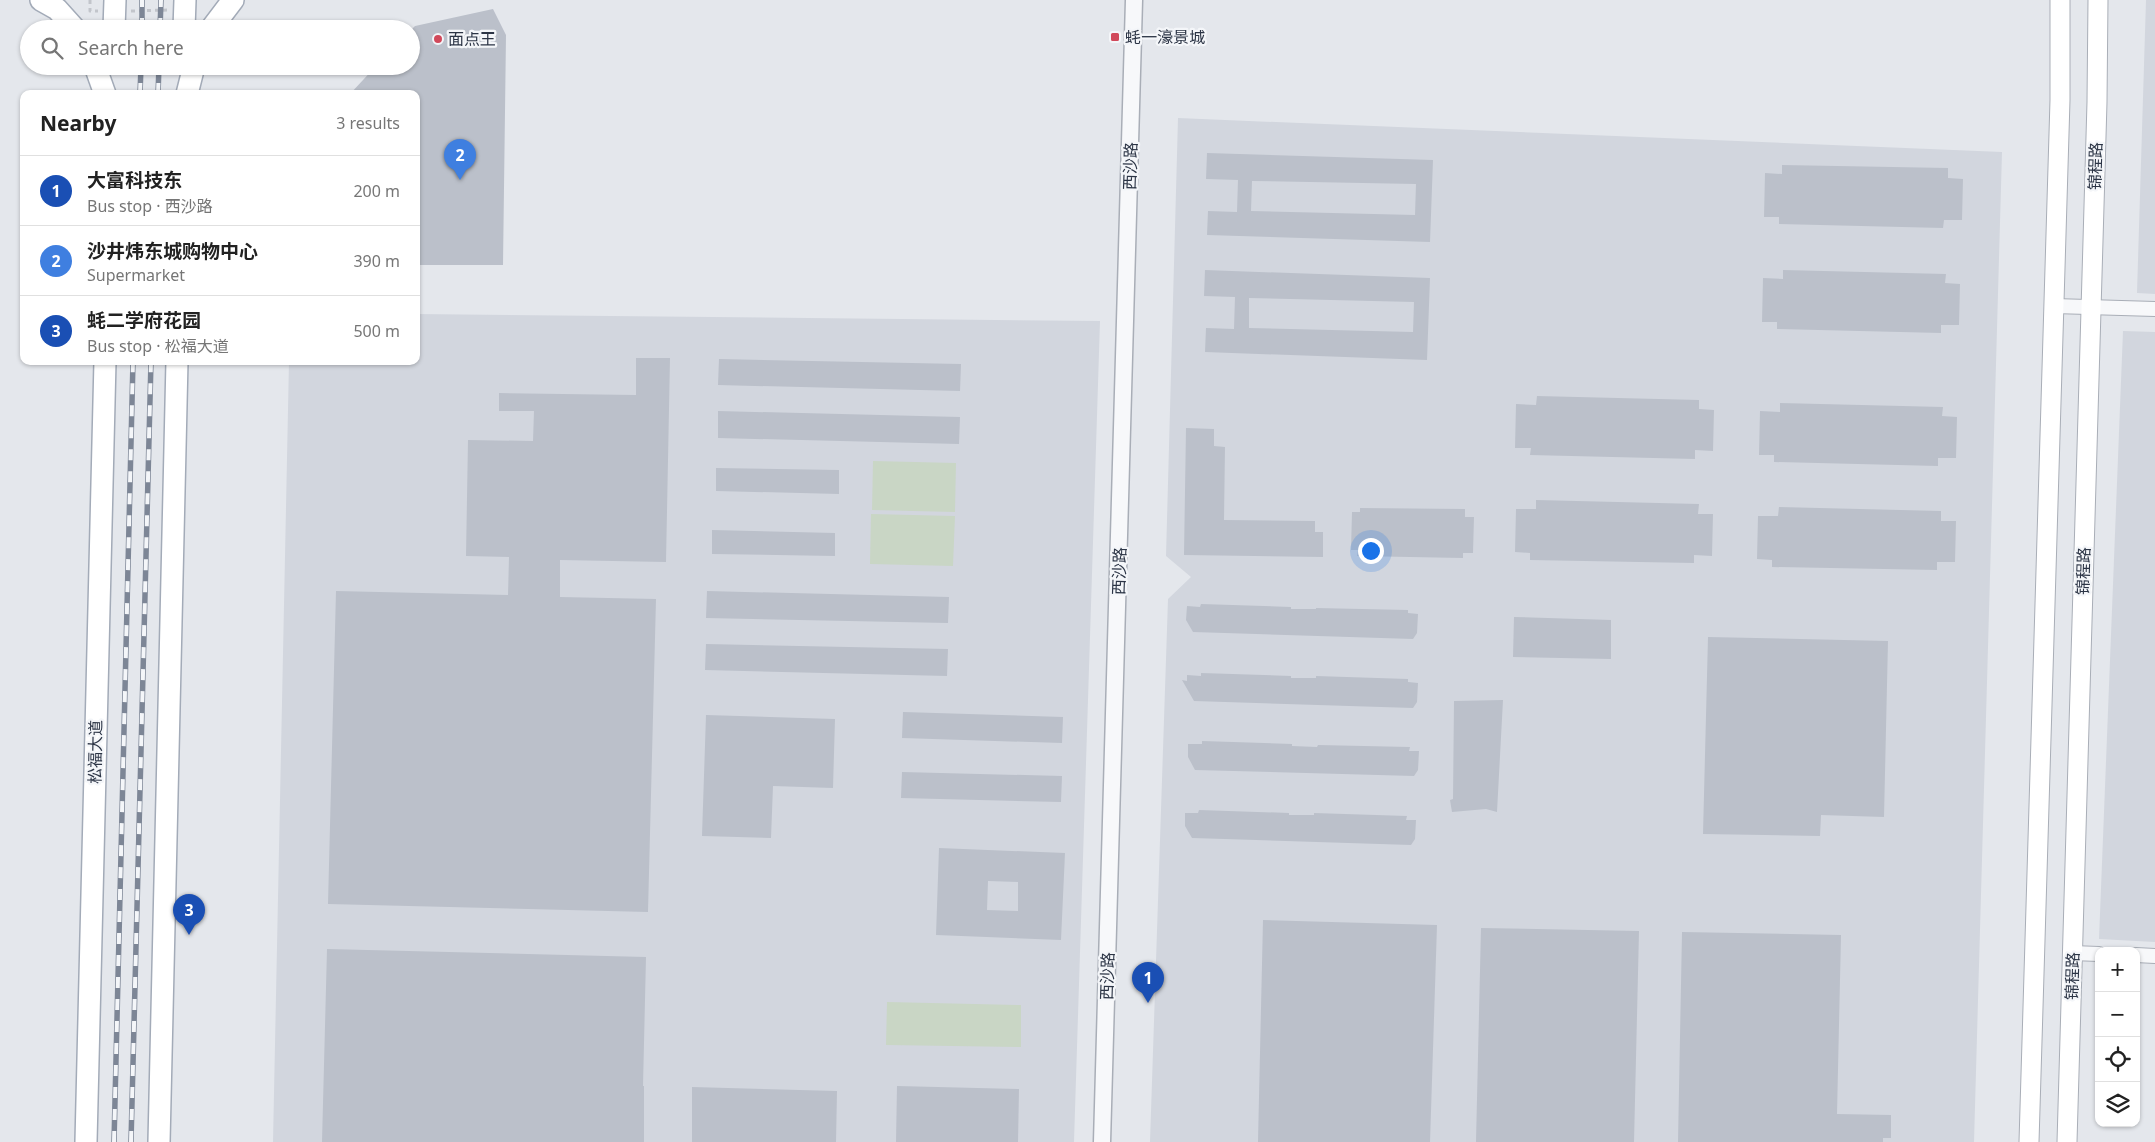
<!DOCTYPE html>
<meta charset="utf-8">
<style>
:root{--surface:#fff;--page:#f6f6f6;--text:#222;--muted:#767676;--line:#e0e0e0;--accent:#ea580c}
body{margin:0;font-family:"Noto Sans","Noto Sans SC",sans-serif;background:var(--page);color:var(--text)}
.controls{position:absolute;right:15px;bottom:15px;display:grid;overflow:hidden;border-radius:10px;box-shadow:0 1px 4px #0004}
.controls button{width:45px;height:45px;display:grid;place-items:center;padding:0;border:0;border-bottom:1px solid var(--line);background:var(--surface);color:var(--text);font:25px sans-serif}
.you{position:absolute;left:1370px;top:550px;width:18px;height:18px;margin:-12px;border:4px solid #fff;border-radius:50%;background:#1a73e8;box-shadow:0 0 0 8px #1a73e833}
.badge{display:grid;place-items:center;width:32px;height:32px;border-radius:50%;background:var(--accent);color:#fff;font-size:16px;font-weight:700}
.pin{position:absolute;translate:-50% -41px;filter:drop-shadow(0 1px 2px #0008)}
.pin::after{content:'';position:absolute;top:26px;width:18px;height:15px;background:inherit;clip-path:polygon(0 0,100% 0,50% 100%)}
.list{margin:0;padding:0;list-style:none}
h2{display:flex;justify-content:space-between;align-items:center;height:65px;margin:0;padding:0 20px;font-size:21px}
h2 small{font-size:16px;font-weight:400;color:var(--muted)}
.list li{display:grid;grid-template-columns:32px 1fr auto;gap:15px;align-items:center;box-sizing:border-box;height:70px;padding:0 20px;border-top:1px solid var(--line)}
.list b{display:block;font-size:19px;white-space:nowrap}
.list p{margin:0;font-size:16px;white-space:nowrap;color:var(--muted)}
.list em{font-size:16px;font-style:normal;color:var(--muted)}
.icon{flex:none;width:28px;height:28px;fill:none;stroke:currentColor;stroke-width:2;stroke-linecap:round;stroke-linejoin:round}
.map{position:relative;flex:none;width:2155px;height:1142px;overflow:hidden}
.search{position:absolute;background:var(--surface);box-shadow:0 1px 4px #0004;left:20px;top:20px;width:400px;height:55px;display:flex;align-items:center;gap:12px;box-sizing:border-box;padding:0 18px;border-radius:28px;color:var(--muted);font-size:19px}
.panel{position:absolute;background:var(--surface);box-shadow:0 1px 4px #0004;left:20px;top:90px;width:400px;height:275px;border-radius:10px}
.map>svg:first-child{display:block}
.built{fill:#d2d6de}
.green{fill:#c9d6c5}
.building{fill:#bbc0ca;fill-rule:evenodd}
.lines{fill:none;stroke-linecap:round;stroke-linejoin:round}
.minor-casing{stroke:#a9aeb7;stroke-width:16}
.tertiary-casing{stroke:#a9aeb7;stroke-width:19}
.secondary-casing{stroke:#a9aeb7;stroke-width:21}
.primary-casing{stroke:#a3abb8;stroke-width:24}
.path{stroke:#c2c5cb;stroke-width:3;stroke-dasharray:4 4;stroke-linecap:butt}
.minor{stroke:#f7f8fa;stroke-width:14}
.tertiary{stroke:#f7f8fa;stroke-width:16}
.secondary{stroke:#fff;stroke-width:19}
.primary{stroke:#fff;stroke-width:21}
.rail-casing{stroke:#7d8696;stroke-width:5.5}
.rail{stroke:#f4f6f9;stroke-width:4;stroke-dasharray:11;stroke-linecap:butt}
.poi-dot{fill:#d1495b;stroke:#f4f6f9;stroke-width:2}
.labels{text-anchor:middle;stroke-width:4.5;stroke-linejoin:round;paint-order:stroke}
.poi-label{font-size:16px;fill:#2b3445;stroke:#f4f6f9;text-anchor:start}
.street-label{font-size:16px;fill:#2b3445;stroke:#f4f6f9}
</style>
<div class="map">
<svg width="2155" height="1142" viewBox="0 0 2155 1142">
<rect width="100%" height="100%" fill="#e4e7ec"/>
<g class="built">
<polygon points="2146,0 2155,0 2155,294 2137,293"/>
<polygon points="1178,118 2002,152 1974,1142 1150,1142 1168,599 1191,577 1166,556"/>
<polygon points="416,314 1100,321 1074,1142 273,1142 289,361 416,361"/>
<polygon points="2123,331 2155,332 2155,942 2099,939"/>
</g>
<g class="green">
<polygon points="873,461 956,463 955,512 872,510"/>
<polygon points="871,514 955,516 953,566 870,564"/>
<polygon points="887,1002 1021,1005 1021,1047 886,1045"/>
</g>
<g class="building">
<polygon points="493,9 506,35 503,265 416,265 416,94 350,94 376,66 411,66 411,30 415,26"/>
<path d="M1207 153 1433 160 1430 242 1207 235 1208 211 1237 212 1238 180 1206 179ZM1252 181 1416 184 1415 215 1251 211Z"/>
<polygon points="1782,165 1948,168 1948,178 1963,179 1962,220 1944,220 1943,228 1779,224 1779,217 1764,217 1765,173 1782,174"/>
<path d="M1205 270 1430 278 1427 360 1205 352 1206 328 1234 329 1235 297 1204 296ZM1249 298 1414 302 1413 332 1249 328Z"/>
<polygon points="1783,270 1946,274 1945,283 1960,284 1959,325 1941,325 1941,333 1777,329 1777,322 1762,322 1763,278 1783,279"/>
<polygon points="636,358 670,358 666,562 560,560 560,597 656,599 648,912 328,904 336,591 508,595 509,557 466,556 468,440 533,441 534,411 499,411 499,393 636,395"/>
<polygon points="719,359 961,364 960,391 718,385"/>
<polygon points="1537,396 1699,400 1699,409 1714,410 1713,451 1695,450 1695,459 1530,455 1531,448 1515,448 1516,404 1536,405"/>
<polygon points="1780,403 1943,407 1942,416 1957,417 1956,458 1938,458 1938,466 1774,462 1774,455 1759,455 1760,411 1780,412"/>
<polygon points="718,411 960,417 959,444 718,438"/>
<polygon points="1186,428 1214,429 1214,446 1225,447 1224,520 1315,521 1315,532 1323,532 1323,557 1184,555"/>
<polygon points="716,468 839,470 839,494 716,491"/>
<polygon points="1536,500 1699,504 1698,514 1713,514 1712,556 1694,555 1694,563 1530,560 1530,553 1515,552 1516,509 1536,509"/>
<polygon points="1779,507 1941,511 1941,521 1956,521 1955,562 1937,562 1937,570 1772,567 1772,560 1757,559 1758,516 1778,516"/>
<polygon points="1360,508 1465,509 1465,517 1474,517 1473,553 1463,553 1463,558 1357,556 1358,550 1351,550 1352,512 1360,512"/>
<polygon points="712,530 835,533 835,556 712,554"/>
<polygon points="707,591 949,597 948,623 706,618"/>
<polygon points="1201,604 1291,607 1291,609 1316,609 1316,608 1408,610 1408,613 1418,614 1417,633 1413,639 1193,632 1186,620 1187,606 1200,607"/>
<polygon points="1514,617 1611,620 1611,659 1513,657"/>
<polygon points="1708,637 1888,641 1884,817 1821,815 1820,836 1703,834"/>
<polygon points="706,644 948,649 947,676 705,670"/>
<polygon points="1201,673 1291,676 1291,678 1316,678 1316,676 1408,679 1408,682 1418,683 1417,702 1413,708 1194,701 1182,680 1187,681 1187,675 1201,676"/>
<polygon points="1503,700 1497,812 1486,809 1452,812 1450,800 1453,799 1454,701"/>
<polygon points="903,712 1063,717 1062,743 902,738"/>
<polygon points="706,715 835,719 833,788 773,786 771,838 702,836"/>
<polygon points="1202,741 1292,744 1292,746 1317,747 1318,745 1410,747 1409,751 1419,751 1418,770 1414,776 1195,770 1188,757 1188,744 1202,744"/>
<polygon points="902,772 1062,776 1061,802 901,798"/>
<polygon points="1199,810 1289,813 1289,815 1314,815 1314,813 1407,816 1406,820 1416,820 1415,839 1411,845 1192,838 1185,826 1185,813 1198,813"/>
<path d="M939 848 1065 853 1061 940 936 935ZM988 881 1018 882V911L987 910Z"/>
<polygon points="1263,920 1437,925 1430,1142 1258,1142"/>
<polygon points="1481,928 1639,931 1634,1142 1476,1142"/>
<polygon points="1682,932 1841,935 1837,1114 1891,1115 1891,1138 1883,1138 1883,1142 1678,1142"/>
<polygon points="327,949 646,957 643,1086 644,1086 644,1142 322,1142"/>
<polygon points="897,1086 1019,1089 1018,1142 896,1142"/>
<polygon points="692,1087 837,1091 836,1142 692,1142"/>
</g>
<g class="lines">
<defs>
<g id="minor">
<polyline points="2054,306 2155,309"/>
<polyline points="2072,953 2099,954"/>
<polyline points="2136,955 2155,956"/>
</g>
<polyline id="tertiary" points="1102,1142 1134,0"/>
<g id="secondary">
<polyline points="2029,1142 2060,100 2060,0"/>
<polyline points="2067,1142 2097,102 2098,0"/>
</g>
<g id="primary">
<polyline points="41,0 57,9 75,29"/>
<polyline points="114,29 115,0"/>
<polyline points="184,29 185,0"/>
<polyline points="211,29 233,0"/>
<polyline points="95,66 105,94"/>
<polyline points="187,94 194,66"/>
<polyline points="86,1142 105,361"/>
<polyline points="159,1142 177,361"/>
</g>
</defs>
<use href="#minor" class="minor-casing"/>
<use href="#tertiary" class="tertiary-casing"/>
<use href="#secondary" class="secondary-casing"/>
<use href="#primary" class="primary-casing"/>
<g class="path">
<polyline points="90,0 90,11 98,11"/>
<polyline points="131,11 168,10"/>
</g>
<use href="#minor" class="minor"/>
<use href="#tertiary" class="tertiary"/>
<use href="#secondary" class="secondary"/>
<use href="#primary" class="primary"/>
<defs>
<g id="rail">
<polyline points="142,29 142,0"/>
<polyline points="160,29 161,0"/>
<polyline points="140,94 141,66"/>
<polyline points="158,94 159,66"/>
<polyline points="114,1142 133,361"/>
<polyline points="131,1142 151,361"/>
</g>
</defs>
<use href="#rail" class="rail-casing"/>
<use href="#rail" class="rail"/>
</g>
<g class="poi-dot">
<rect x="1110" y="32" width="10" height="10" rx="2.5"/>
<circle cx="438" cy="39" r="5"/>
</g>
<g class="labels">
<g class="poi-label">
<text x="1125" y="43">蚝一濠景城</text>
<text x="448" y="45">面点王</text>
</g>
<g class="street-label">
<text transform="translate(1130 166) rotate(-88)" y="6">西沙路</text>
<text transform="translate(2095 166) rotate(-88)" y="6">锦程路</text>
<text transform="translate(1119 571) rotate(-88)" y="6">西沙路</text>
<text transform="translate(2083 571) rotate(-88)" y="6">锦程路</text>
<text transform="translate(95 752) rotate(-89)" y="6">松福大道</text>
<text transform="translate(1107 976) rotate(-88)" y="6">西沙路</text>
<text transform="translate(2072 976) rotate(-88)" y="6">锦程路</text>
</g>
</g>
</svg>
<div class="controls">
<button>+</button>
<button>−</button>
<button><svg class="icon" aria-label="locate" viewBox="0 0 24 24"><circle cx="12" cy="12" r="6"/><path d="M12 2v4M12 18v4M2 12h4M18 12h4"/></svg></button>
<button><svg class="icon" aria-label="layers" viewBox="0 0 24 24"><path d="M12 4l9 5-9 5-9-5zM3 14l9 5 9-5"/></svg></button>
</div>
<div class="you"></div>
<div class="pin badge" style="left:1148px;top:1003px;background:#1a4fb4">1</div>
<div class="pin badge" style="left:460px;top:180px;background:#3f7fe0">2</div>
<div class="pin badge" style="left:189px;top:935px;background:#1a4fb4">3</div>
<div class="search"><svg class="icon" aria-label="search" viewBox="0 0 24 24"><circle cx="10" cy="10" r="6"/><path d="M15 15l6 6"/></svg>Search here</div>
<section class="panel">
<h2>Nearby<small>3 results</small></h2>
<ul class="list">
<li><span class="badge" style="background:#1a4fb4">1</span><div><b>大富科技东</b><p>Bus stop · 西沙路</p></div><em>200 m</em></li>
<li><span class="badge" style="background:#3f7fe0">2</span><div><b>沙井炜东城购物中心</b><p>Supermarket</p></div><em>390 m</em></li>
<li><span class="badge" style="background:#1a4fb4">3</span><div><b>蚝二学府花园</b><p>Bus stop · 松福大道</p></div><em>500 m</em></li>
</ul>
</section>
</div>
